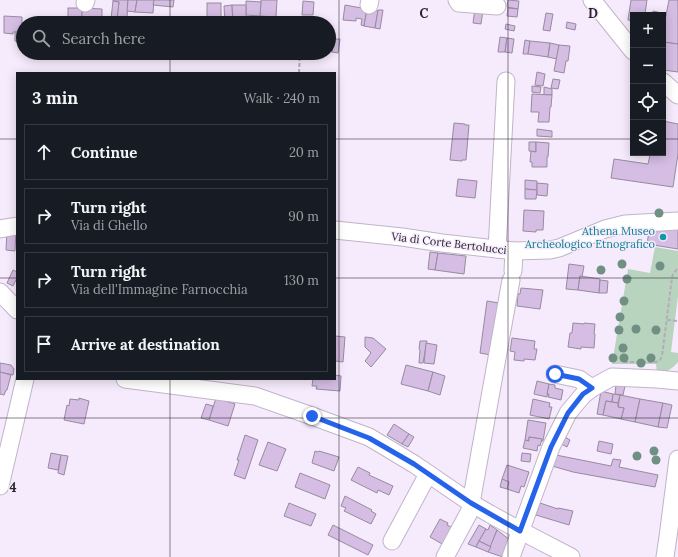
<!DOCTYPE html>
<meta charset="utf-8">
<style>
:root{--surface:#171b24;--page:#242831;--text:#f1f3f6;--muted:#9ea1a6;--line:#363941}
body{margin:0;font-family:Lora,serif;background:var(--page);color:var(--text)}
.controls{position:absolute;right:12px;top:12px;display:grid;overflow:hidden;border-radius:0px;box-shadow:0 2px 10px #0003}
.controls button{width:36px;height:36px;display:grid;place-items:center;padding:0;border:0;border-bottom:1px solid var(--line);background:var(--surface);color:var(--text);font:20px sans-serif}
.stop{position:absolute;width:12px;height:12px;margin:-9px;border:3px solid #2563eb;border-radius:50%;background:#fff}
.stop.end{background:#2563eb;border-color:#fff;box-shadow:0 1px 4px #0008}
.list{margin:0;padding:0;list-style:none}
h2{display:flex;justify-content:space-between;align-items:center;height:52px;margin:0;padding:0 16px;font-size:17px}
h2 small{font-size:13px;font-weight:400;color:var(--muted)}
.list li{display:grid;grid-template-columns:26px 1fr auto;gap:12px;align-items:center;box-sizing:border-box;height:56px;margin:0 8px 8px;padding:0 8px;border:1px solid var(--line);border-radius:0px}
.list b{display:block;font-size:15px;white-space:nowrap}
.list p{margin:0;font-size:13px;white-space:nowrap;color:var(--muted)}
.list em{font-size:13px;font-style:normal;color:var(--muted)}
.icon{flex:none;width:22px;height:22px;fill:none;stroke:currentColor;stroke-width:2;stroke-linecap:round;stroke-linejoin:round}
.map{position:relative;flex:none;width:678px;height:557px;overflow:hidden}
.search{position:absolute;background:var(--surface);box-shadow:0 2px 10px #0003;left:16px;top:16px;width:320px;height:44px;display:flex;align-items:center;gap:10px;box-sizing:border-box;padding:0 14px;border-radius:22px;color:var(--muted);font-size:15px}
.panel{position:absolute;background:var(--surface);box-shadow:0 2px 10px #0003;left:16px;top:72px;width:320px;height:308px;border-radius:0px}
.map>svg:first-child{display:block}
.green{fill:#b8d4bf}
.building{fill:#d5bde3;stroke:#978b9f}
.lines{fill:none;stroke-linecap:round;stroke-linejoin:round}
.minor-casing{stroke:#c1b4c9;stroke-width:19}
.path{stroke:#b5acba;stroke-width:2;stroke-dasharray:4 2;stroke-linecap:butt}
.minor{stroke:#fff;stroke-width:17}
.tree{fill:#719084}
.route{stroke:#2563eb;stroke-width:5}
.grid{fill:none;stroke:#28232b;stroke-width:1;stroke-opacity:0.55}
.culture-dot{fill:#0f9aa8;stroke:#f6ebfc;stroke-width:1.5}
.labels{text-anchor:middle;stroke-width:3;stroke-linejoin:round;paint-order:stroke}
.culture-label{font-size:11px;fill:#0d838f;stroke:#f6ebfc;text-anchor:end}
.street-label{font-size:11px;fill:#28232b;stroke:#f6ebfc}
.grid-label{font-size:13px;text-anchor:middle;font-weight:bold;fill:#28232b;stroke:#f6ebfc;stroke-width:3;stroke-linejoin:round;paint-order:stroke}
</style>
<div class="map">
<svg width="678" height="557" viewBox="0 0 678 557">
<rect width="100%" height="100%" fill="#f6ebfc"/>
<path class="green" d="M655 247 678 251V296L671 352 678 353V362C672 369 666 373 657 374L656 364H612L628 269 650 273Z"/>
<g class="building">
<polygon points="113,0 128,0 127,18 117,16 119,2 113,1"/>
<polygon points="128,0 137,0 135,12 127,11"/>
<polygon points="137,0 154,0 153,13 135,12"/>
<polygon points="154,0 174,0 173,7 153,5"/>
<polygon points="261,0 277,0 276,17 260,16"/>
<polygon points="508,0 519,1 518,9 507,7"/>
<polygon points="631,0 647,0 645,14 633,15 633,21 628,20"/>
<polygon points="669,0 678,0 678,44 663,42 663,30"/>
<polygon points="113,1 119,2 117,19 111,19"/>
<polygon points="246,1 261,2 260,16 246,15"/>
<polygon points="303,1 314,2 313,15 302,15"/>
<rect x="207" y="3" width="14" height="17"/>
<polygon points="232,5 233,23 225,23 224,6"/>
<polygon points="232,5 246,5 246,22 233,23"/>
<polygon points="345,5 367,9 364,26 361,25 362,19 356,18 356,21 343,20"/>
<rect x="68" y="8" width="14" height="15"/>
<polygon points="82,8 102,9 102,23 82,23"/>
<polygon points="475,8 483,10 481,24 473,23"/>
<polygon points="508,8 518,9 517,17 507,16"/>
<polygon points="367,9 378,11 375,28 364,26"/>
<polygon points="378,10 383,10 380,29 375,28"/>
<polygon points="653,11 666,14 665,22 663,22 663,15 652,15"/>
<polygon points="546,13 553,14 550,31 543,30"/>
<polygon points="4,16 22,17 22,32 13,32 13,34 4,33"/>
<polygon points="567,22 576,24 575,30 566,28"/>
<polygon points="506,24 515,26 514,31 505,29"/>
<polygon points="15,32 21,32 21,42 15,41"/>
<polygon points="500,37 507,38 505,52 498,52"/>
<polygon points="329,38 334,39 332,52 329,51"/>
<polygon points="507,38 514,39 512,53 505,52"/>
<polygon points="334,39 340,39 338,53 332,52"/>
<polygon points="525,40 530,41 528,54 523,54"/>
<polygon points="530,41 550,43 548,57 528,54"/>
<polygon points="663,42 678,44 678,72 663,70"/>
<polygon points="550,43 559,45 557,59 548,57"/>
<polygon points="559,45 570,46 568,61 566,61 564,73 554,71"/>
<polygon points="537,72 545,74 543,86 535,85"/>
<polygon points="553,79 560,80 558,89 551,88"/>
<polygon points="532,86 541,87 540,93 532,92"/>
<polygon points="544,87 552,89 552,95 544,95"/>
<polygon points="532,94 552,95 551,107 550,107 549,122 538,122 539,112 531,112"/>
<polygon points="663,121 678,124 678,154 673,187 611,178 614,159 648,164 650,155 637,153 663,153"/>
<polygon points="454,123 465,124 465,125 469,125 466,160 462,160 462,161 450,160"/>
<polygon points="537,129 552,131 552,137 537,136"/>
<polygon points="529,142 536,142 536,152 529,151"/>
<polygon points="536,142 549,143 548,157 547,157 547,167 532,167 532,162 530,162 531,151 536,152"/>
<polygon points="458,179 477,181 475,198 456,196"/>
<polygon points="525,180 537,181 537,190 525,189"/>
<polygon points="537,183 548,184 547,196 537,195"/>
<polygon points="525,189 537,190 536,199 525,199"/>
<polygon points="524,210 544,211 543,230 536,230 536,232 523,231"/>
<polygon points="650,225 678,229 678,249 647,244"/>
<polygon points="7,230 16,230 15,251 6,250"/>
<polygon points="430,252 438,253 435,270 428,269"/>
<polygon points="438,253 466,256 464,274 435,270"/>
<polygon points="569,264 584,266 582,277 580,276 578,290 566,289"/>
<polygon points="13,270 17,272 17,278 13,286 7,283"/>
<polygon points="580,276 600,279 599,293 578,290"/>
<polygon points="600,280 608,281 607,293 599,293"/>
<polygon points="521,288 543,290 540,309 517,306 518,294 520,294"/>
<polygon points="487,301 499,303 491,355 480,353"/>
<polygon points="573,323 584,324 584,323 595,324 594,334 595,334 594,348 581,347 581,349 568,347 570,333 572,333"/>
<polygon points="335,336 345,337 343,362 335,361"/>
<polygon points="365,337 373,338 386,349 371,367 365,361 371,353 365,347"/>
<polygon points="512,338 535,341 534,349 537,349 535,360 524,359 524,361 514,360 515,352 510,351"/>
<polygon points="420,341 427,341 423,363 419,363 420,350 419,349"/>
<polygon points="426,343 437,345 434,364 424,363"/>
<polygon points="0,363 11,365 14,369 13,375 0,372"/>
<polygon points="406,365 433,372 428,391 401,384"/>
<polygon points="0,372 11,375 7,390 6,390 4,395 0,394"/>
<polygon points="433,372 445,376 440,395 428,391"/>
<polygon points="335,375 341,376 340,391 316,389 317,386 312,386 313,379 335,379"/>
<polygon points="537,381 549,384 547,397 534,394"/>
<polygon points="549,384 555,385 555,388 563,390 561,400 548,397 549,394 547,394"/>
<polygon points="616,385 625,386 623,395 615,394"/>
<polygon points="601,391 613,394 612,402 606,401 603,415 597,414"/>
<polygon points="613,394 620,395 618,403 612,402"/>
<polygon points="620,395 640,399 635,422 621,419 624,408 618,407"/>
<polygon points="79,398 89,401 84,424 64,420 67,405 69,406 70,399 79,400"/>
<polygon points="216,398 235,404 228,426 209,420"/>
<polygon points="533,399 550,403 549,407 552,407 549,419 530,415"/>
<polygon points="640,399 663,403 658,427 635,422"/>
<polygon points="606,401 618,403 618,407 624,408 621,419 603,415"/>
<polygon points="663,403 672,405 667,428 658,427"/>
<polygon points="206,404 213,406 209,420 201,418"/>
<polygon points="528,420 546,423 543,441 541,441 542,439 529,437 529,441 525,440"/>
<polygon points="394,424 409,434 402,444 387,435"/>
<polygon points="409,434 414,437 408,447 402,444"/>
<polygon points="245,435 258,440 245,479 234,475 239,460 237,460"/>
<polygon points="529,437 542,439 540,446 538,445 537,451 523,448 525,440 529,441"/>
<polygon points="565,437 570,440 567,447 561,444"/>
<polygon points="599,441 613,444 611,454 597,451"/>
<polygon points="268,442 286,449 277,471 259,465"/>
<polygon points="315,451 318,452 319,451 339,457 334,471 312,463"/>
<polygon points="51,453 61,455 58,470 48,468"/>
<polygon points="522,453 531,454 530,462 521,461"/>
<polygon points="61,455 68,456 64,475 58,473"/>
<polygon points="556,455 611,466 613,459 621,460 619,467 658,475 655,487 573,472 552,466"/>
<polygon points="507,465 529,472 524,487 521,486 519,493 507,489 509,482 502,479"/>
<polygon points="358,467 370,473 369,475 393,486 389,495 378,490 377,493 351,480"/>
<polygon points="300,473 330,485 325,499 295,487"/>
<polygon points="502,479 509,482 507,489 500,487"/>
<polygon points="345,496 372,510 371,511 376,514 371,524 344,511 346,508 341,506"/>
<polygon points="289,503 316,514 311,526 284,516"/>
<polygon points="540,503 558,509 558,508 573,511 569,525 536,515"/>
<polygon points="440,519 448,523 447,525 453,528 444,545 430,537"/>
<polygon points="333,525 373,545 368,555 328,535"/>
<polygon points="479,525 486,529 479,541 476,547 468,544"/>
<polygon points="490,525 497,530 491,547 479,541 486,529 488,530"/>
<polygon points="497,530 510,540 503,557 488,552"/>
<polygon points="479,541 491,547 488,552 476,547"/>
</g>
<g class="lines">
<defs>
<g id="minor">
<polyline points="457,0 459,3 497,6"/>
<polyline points="592,0 633,51"/>
<polyline points="85,3 86,0"/>
<polyline points="369,5 370,0"/>
<polyline points="663,82 678,95"/>
<polyline points="0,229 17,226"/>
<polyline points="335,230 402,237 442,243 514,251 550,250 559,248 605,229 625,224 678,221"/>
<polyline points="497,249 506,81"/>
<polyline points="513,271 514,251"/>
<polyline points="0,292 17,310"/>
<polyline points="555,374 579,379 592,388"/>
<polyline points="125,379 255,396 312,416 369,437 414,464 471,503 490,514 521,531 571,557"/>
<polyline points="0,486 25,379"/>
<polyline points="471,503 511,280"/>
<polyline points="392,541 428,474"/>
<polyline points="445,557 473,505"/>
<polyline points="511,557 551,447 568,413 583,395 592,388 612,377 657,379 678,381"/>
<polyline points="665,557 668,537 678,459"/>
</g>
</defs>
<use href="#minor" class="minor-casing"/>
<g class="path">
<polyline points="299,73 300,53"/>
<polyline points="667,320 678,321"/>
<polyline points="624,362 656,362 660,360 662,356 672,278 673,274 678,268"/>
</g>
<use href="#minor" class="minor"/>
</g>
<g class="tree">
<circle cx="659" cy="213" r="4.5"/>
<circle cx="622" cy="264" r="4.5"/>
<circle cx="660" cy="266" r="4.5"/>
<circle cx="601" cy="270" r="4.5"/>
<circle cx="627" cy="279" r="4.5"/>
<circle cx="624" cy="301" r="4.5"/>
<circle cx="620" cy="317" r="4.5"/>
<circle cx="636" cy="329" r="4.5"/>
<circle cx="619" cy="330" r="4.5"/>
<circle cx="656" cy="330" r="4.5"/>
<circle cx="623" cy="348" r="4.5"/>
<circle cx="613" cy="358" r="4.5"/>
<circle cx="624" cy="358" r="4.5"/>
<circle cx="651" cy="358" r="4.5"/>
<circle cx="641" cy="363" r="4.5"/>
<circle cx="654" cy="451" r="4.5"/>
<circle cx="637" cy="456" r="4.5"/>
<circle cx="656" cy="460" r="4.5"/>
</g>
<g class="lines">
<polyline class="route" points="312,416 369,438 414,464 471,503 520,531 551,447 568,413 583,394 592,388 579,379 555,374"/>
</g>
<path class="grid" d="M170 0V23M339 0V557M508 0V557M170 53V73M0 139H17M335 139H633M663 139H678M0 278H17M335 278H678M170 379V557M0 418H678"/>
<circle class="culture-dot" cx="663" cy="237" r="4"/>
<g class="labels">
<g class="culture-label">
<text x="655" y="235">Athena Museo<tspan x="655" dy="13">Archeologico Etnografico</tspan></text>
</g>
<g class="street-label">
<text transform="translate(449 243) rotate(7)" y="4">Via di Corte Bertolucci</text>
</g>
</g>
<g class="grid-label">
<text x="424" y="18">C</text>
<text x="593" y="18">D</text>
<text x="13" y="492">4</text>
</g>
</svg>
<div class="controls">
<button>+</button>
<button>−</button>
<button><svg class="icon" aria-label="locate" viewBox="0 0 24 24"><circle cx="12" cy="12" r="6"/><path d="M12 2v4M12 18v4M2 12h4M18 12h4"/></svg></button>
<button><svg class="icon" aria-label="layers" viewBox="0 0 24 24"><path d="M12 4l9 5-9 5-9-5zM3 14l9 5 9-5"/></svg></button>
</div>
<div class="stop" style="left:555px;top:374px"></div>
<div class="stop end" style="left:312px;top:416px"></div>
<div class="search"><svg class="icon" aria-label="search" viewBox="0 0 24 24"><circle cx="10" cy="10" r="6"/><path d="M15 15l6 6"/></svg>Search here</div>
<section class="panel">
<h2>3 min<small>Walk · 240 m</small></h2>
<ul class="list">
<li><svg class="icon" aria-label="ahead" viewBox="0 0 24 24"><path d="M12 20V5M6 11l6-6 6 6"/></svg><div><b>Continue</b></div><em>20 m</em></li>
<li><svg class="icon" aria-label="right" viewBox="0 0 24 24"><path d="M7 20v-9h11M14 6l5 5-5 5"/></svg><div><b>Turn right</b><p>Via di Ghello</p></div><em>90 m</em></li>
<li><svg class="icon" aria-label="right" viewBox="0 0 24 24"><path d="M7 20v-9h11M14 6l5 5-5 5"/></svg><div><b>Turn right</b><p>Via dell'Immagine Farnocchia</p></div><em>130 m</em></li>
<li><svg class="icon" aria-label="arrive" viewBox="0 0 24 24"><path d="M6 21V4h12l-3 4 3 4H6"/></svg><div><b>Arrive at destination</b></div></li>
</ul>
</section>
</div>
